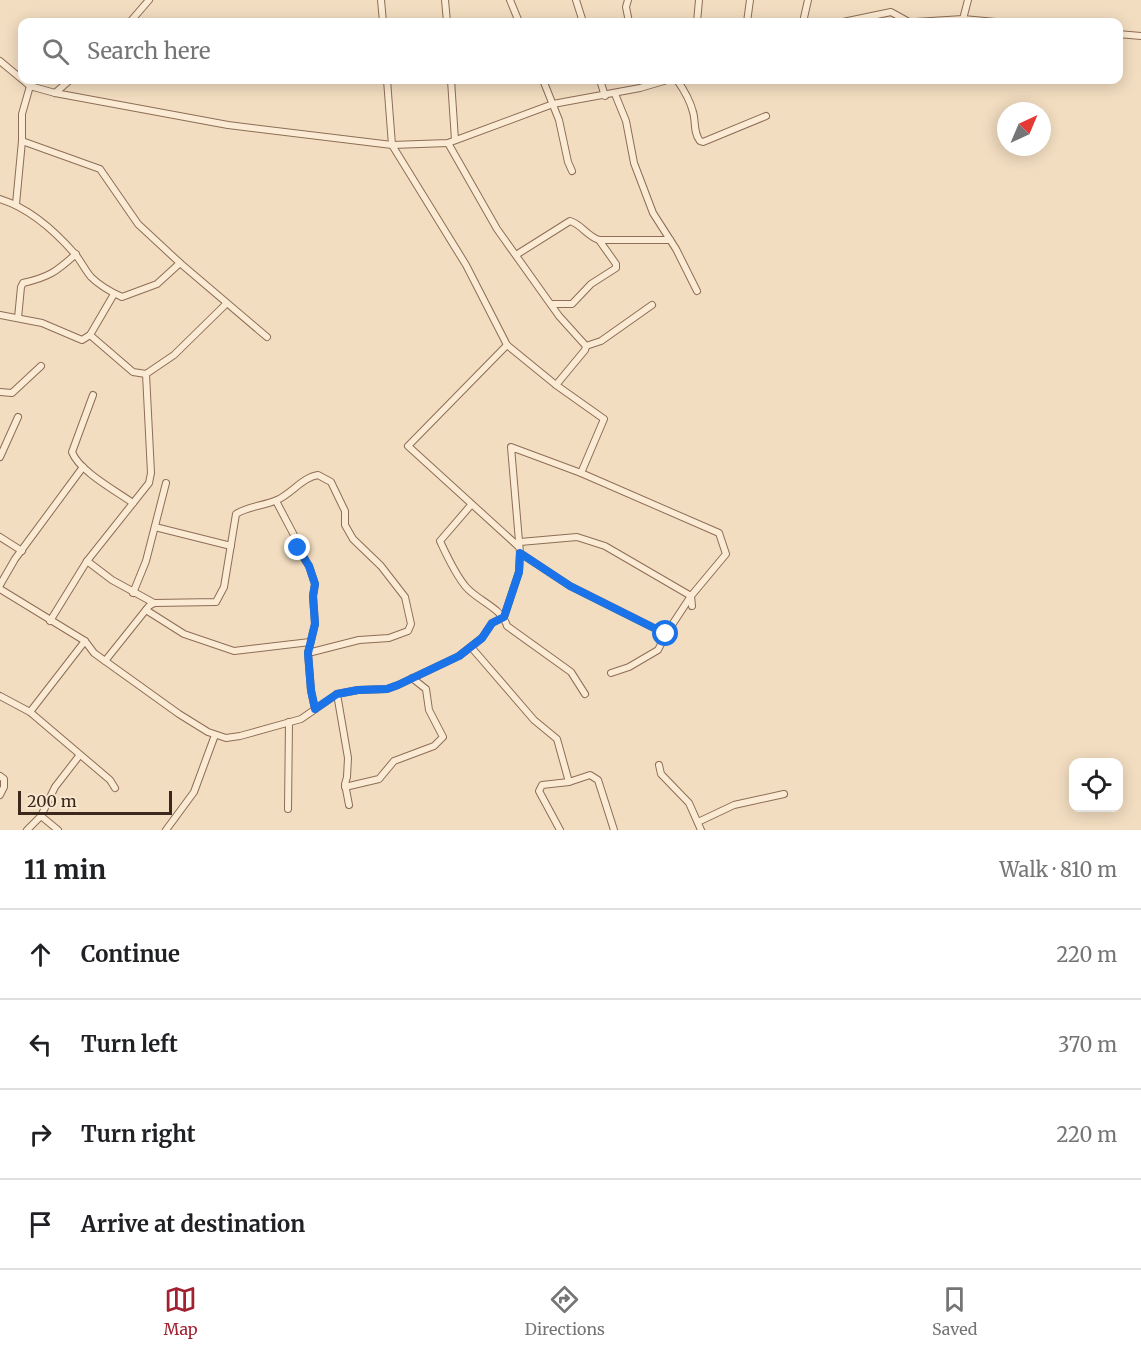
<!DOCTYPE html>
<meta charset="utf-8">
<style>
:root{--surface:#fff;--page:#f6f6f6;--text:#202124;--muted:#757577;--line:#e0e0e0;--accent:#a22030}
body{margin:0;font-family:Merriweather,serif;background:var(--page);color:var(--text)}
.controls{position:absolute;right:18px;bottom:18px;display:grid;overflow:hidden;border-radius:12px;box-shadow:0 3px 15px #0003}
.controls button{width:54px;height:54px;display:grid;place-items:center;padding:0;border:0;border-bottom:2px solid var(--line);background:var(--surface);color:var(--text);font:30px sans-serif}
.compass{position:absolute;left:997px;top:102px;width:54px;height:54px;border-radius:50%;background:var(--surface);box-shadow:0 3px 15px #0003;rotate:44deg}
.scale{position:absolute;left:18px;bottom:15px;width:154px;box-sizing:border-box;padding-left:6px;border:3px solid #3b271c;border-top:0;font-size:16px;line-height:21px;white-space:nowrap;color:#3b271c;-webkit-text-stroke:4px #f9e8d0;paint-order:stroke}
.stop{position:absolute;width:18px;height:18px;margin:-14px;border:4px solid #1a73e8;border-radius:50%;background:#fff}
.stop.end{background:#1a73e8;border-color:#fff;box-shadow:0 2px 6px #0008}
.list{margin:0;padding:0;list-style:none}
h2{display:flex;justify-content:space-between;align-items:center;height:78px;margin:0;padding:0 24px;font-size:26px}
h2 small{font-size:20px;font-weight:400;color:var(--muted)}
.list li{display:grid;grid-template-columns:39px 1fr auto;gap:18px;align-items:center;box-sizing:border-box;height:90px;padding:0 24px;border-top:2px solid var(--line)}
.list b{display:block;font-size:22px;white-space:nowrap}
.list em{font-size:20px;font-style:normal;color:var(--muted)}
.icon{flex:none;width:33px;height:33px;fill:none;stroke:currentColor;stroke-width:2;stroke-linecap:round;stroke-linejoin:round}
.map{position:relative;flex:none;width:1141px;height:830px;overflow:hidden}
.search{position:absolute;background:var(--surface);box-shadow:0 3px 15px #0003;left:18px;right:18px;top:18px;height:66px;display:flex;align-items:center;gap:15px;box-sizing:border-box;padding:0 21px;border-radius:12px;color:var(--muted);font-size:22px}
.sheet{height:438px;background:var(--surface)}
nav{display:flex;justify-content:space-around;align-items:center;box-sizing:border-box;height:84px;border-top:2px solid var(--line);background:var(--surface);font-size:16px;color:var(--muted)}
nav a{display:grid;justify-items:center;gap:3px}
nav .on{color:var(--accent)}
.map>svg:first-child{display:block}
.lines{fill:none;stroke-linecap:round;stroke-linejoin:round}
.minor-casing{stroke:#8d6d56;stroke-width:8}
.minor{stroke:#fcebd4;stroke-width:6}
.route{stroke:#1a73e8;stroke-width:8}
</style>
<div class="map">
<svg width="1141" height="830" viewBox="0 0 1141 830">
<rect width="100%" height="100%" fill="#f2ddc0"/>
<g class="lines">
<defs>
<g id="minor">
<polyline points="381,0 383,22"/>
<polyline points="445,0 447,22"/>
<polyline points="510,0 519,22"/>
<polyline points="576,0 583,22"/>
<polyline points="628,0 626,7 629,22"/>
<polyline points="963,19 968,0"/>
<polyline points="130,22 149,0"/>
<polyline points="697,22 699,0"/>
<polyline points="747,22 750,0"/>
<polyline points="803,22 808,0"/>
<polyline points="843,22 891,12 909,22"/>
<polyline points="915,22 963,19 996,22"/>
<polyline points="1118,34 1141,36"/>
<polyline points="0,61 30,86 55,93 228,125 392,145 448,143 553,104 640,88 667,80"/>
<polyline points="387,80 392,145 466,265 507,345 556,385"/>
<polyline points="451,80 455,140"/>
<polyline points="543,80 559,120 568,162 572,171"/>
<polyline points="600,80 605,96"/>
<path d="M677 80C684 90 690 100 693 112 696 122 693 132 700 141L703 142 766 116"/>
<polyline points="55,93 70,80"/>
<polyline points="615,94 626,121 634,163 653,213 676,249 697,291"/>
<polyline points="22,141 100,169 138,224 180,263 267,337"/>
<polyline points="448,143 497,229 559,316 586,346 585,350 556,385 604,419 581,473"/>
<path d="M0 199C29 208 55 231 75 254 81 261 85 270 91 277 99 285 111 292 122 297L157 284 180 263"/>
<polyline points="16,204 22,141 22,114 30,86"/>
<path d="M516 255 570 221C581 224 587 236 599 240H670"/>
<polyline points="551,304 572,304 591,284 616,268 616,264 599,240"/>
<polyline points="0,315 42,323 82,340 90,335 114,294"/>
<path d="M18 318 21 287 23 283C49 277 56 272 76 254"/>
<polyline points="90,335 133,372 146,374 174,355 226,304"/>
<polyline points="507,345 408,446 519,547"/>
<polyline points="586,346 601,341 652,305"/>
<polyline points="0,392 12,393 41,366"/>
<path d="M93 395 72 452C79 471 116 491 133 503"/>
<polyline points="0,457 18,417"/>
<polyline points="276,501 295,537 300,552 309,566 315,584 313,596 315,624 308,653 311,691 315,709"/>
<path d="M471 505 440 541C447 556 455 574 466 587 478 601 502 608 507 626L571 672 585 694"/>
<polyline points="155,527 231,546"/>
<polyline points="0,537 22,551"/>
<polyline points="520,542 577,537 605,546 691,596 692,606"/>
<polyline points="520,553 570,586 666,634"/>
<polyline points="87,561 112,580 154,603"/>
<polyline points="0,585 15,559 83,467"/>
<polyline points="0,589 85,641 94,653 179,714 208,732 226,738 240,736 301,719 337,694 358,690 387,689 398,685 459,656 482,638 492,623 504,617 519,572 520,553 511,447 581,473 719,533 726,554 691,596 666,634 658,650 629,667 611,673"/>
<polyline points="133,593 146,561 166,483"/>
<polyline points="146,610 184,634 234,651 310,642"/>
<polyline points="50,621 87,561 149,483 151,473 146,374"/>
<polyline points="471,647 534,720 557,739 569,782"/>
<path d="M105 661 149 606 154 603 216 602 224 587 236 514C248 506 264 506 277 500 291 494 303 477 318 475L331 482 345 511V525L353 539 381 566 405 597 411 624 408 631 389 638 359 640 308 653"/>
<polyline points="337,694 348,758 347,777 345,784 349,805"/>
<polyline points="0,696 30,712 110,780 115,788"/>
<polyline points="30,712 85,641"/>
<polyline points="659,765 661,774 689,803 701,830"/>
<polyline points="0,776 4,779 4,787 0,795"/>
<polyline points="345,787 379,779 394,761 434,746 443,737 429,710 426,689 412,678"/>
<polyline points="288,809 289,722"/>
<polyline points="41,816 58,830"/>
<polyline points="698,822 734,805 784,794"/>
<polyline points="27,830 41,816 55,787 79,756"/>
<polyline points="166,830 194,792 215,735"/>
<polyline points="560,830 539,791 542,785 569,782 590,775 598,780 614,830"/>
</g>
</defs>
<use href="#minor" class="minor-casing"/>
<use href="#minor" class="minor"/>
</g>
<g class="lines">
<polyline class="route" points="298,548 309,566 315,584 313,596 315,624 308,653 311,690 315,709 337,694 358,690 387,689 398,685 459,656 482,638 492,623 504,617 519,572 520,553 570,586 666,634"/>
</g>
</svg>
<div class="controls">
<button><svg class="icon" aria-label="locate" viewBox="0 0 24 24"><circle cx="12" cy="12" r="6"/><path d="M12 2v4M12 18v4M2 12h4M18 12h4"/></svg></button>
</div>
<svg class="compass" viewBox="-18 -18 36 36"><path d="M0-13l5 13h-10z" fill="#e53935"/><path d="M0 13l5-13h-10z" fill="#757577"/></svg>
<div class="scale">200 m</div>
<div class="stop" style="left:666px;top:634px"></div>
<div class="stop end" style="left:298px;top:548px"></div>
<div class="search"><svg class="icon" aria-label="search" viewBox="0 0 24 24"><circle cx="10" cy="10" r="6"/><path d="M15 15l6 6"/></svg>Search here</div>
</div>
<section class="sheet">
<h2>11 min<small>Walk · 810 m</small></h2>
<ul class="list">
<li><svg class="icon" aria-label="ahead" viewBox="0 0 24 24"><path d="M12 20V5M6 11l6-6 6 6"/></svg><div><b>Continue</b></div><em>220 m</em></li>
<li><svg class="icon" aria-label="left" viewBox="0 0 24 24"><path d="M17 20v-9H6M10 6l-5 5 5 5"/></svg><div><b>Turn left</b></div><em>370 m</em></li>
<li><svg class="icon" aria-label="right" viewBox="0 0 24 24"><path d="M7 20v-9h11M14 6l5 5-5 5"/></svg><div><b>Turn right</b></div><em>220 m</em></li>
<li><svg class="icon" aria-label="arrive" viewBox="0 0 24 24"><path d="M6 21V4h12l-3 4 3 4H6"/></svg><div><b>Arrive at destination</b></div></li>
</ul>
</section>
<nav>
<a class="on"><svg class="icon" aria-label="map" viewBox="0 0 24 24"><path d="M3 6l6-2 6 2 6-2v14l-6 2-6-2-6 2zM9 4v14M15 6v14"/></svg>Map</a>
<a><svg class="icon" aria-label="directions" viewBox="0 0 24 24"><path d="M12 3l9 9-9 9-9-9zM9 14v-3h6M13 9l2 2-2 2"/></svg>Directions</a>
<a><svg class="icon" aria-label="saved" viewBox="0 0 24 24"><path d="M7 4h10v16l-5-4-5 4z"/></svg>Saved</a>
</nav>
